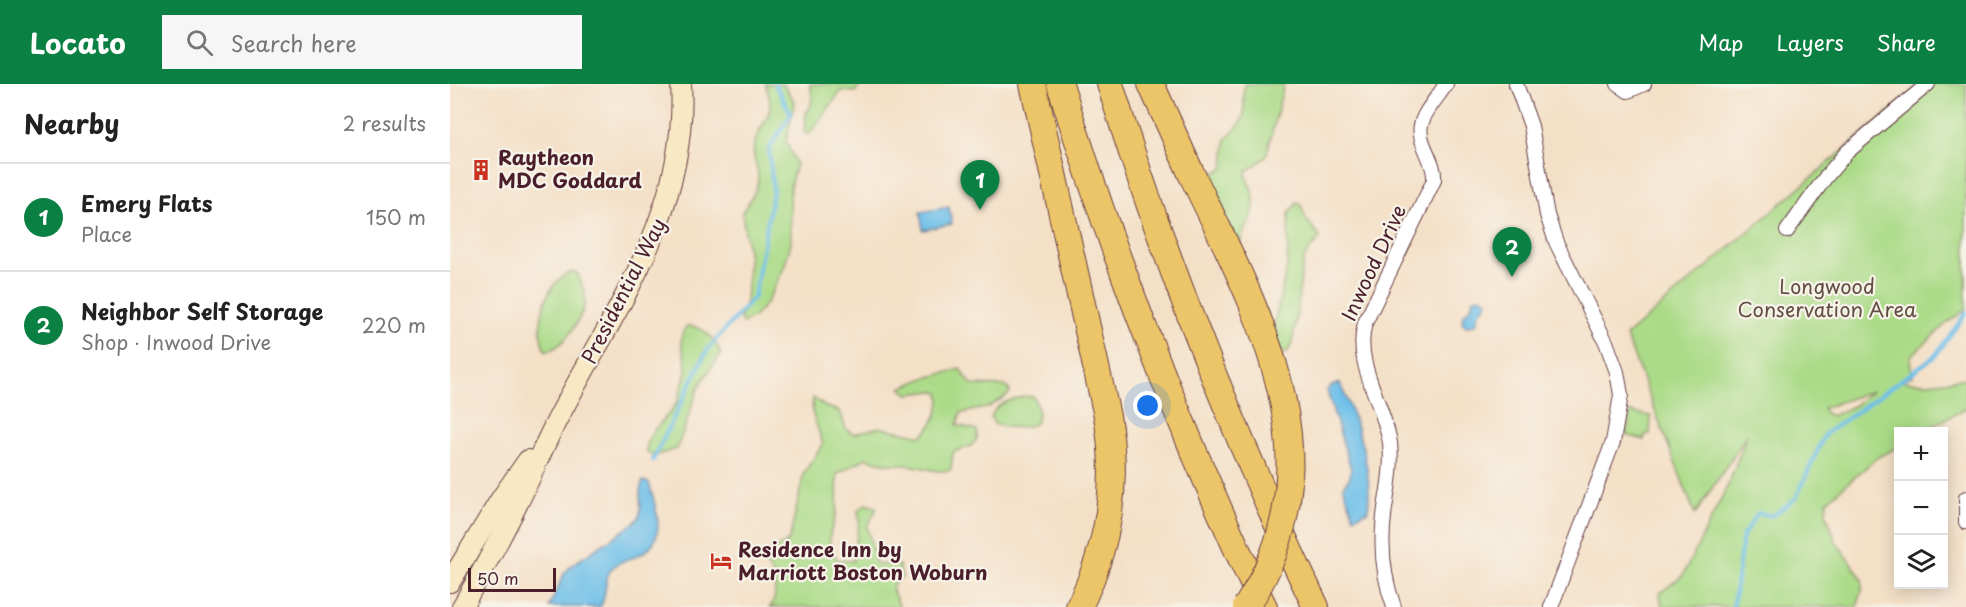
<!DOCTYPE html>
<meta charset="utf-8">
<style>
:root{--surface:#fff;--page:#f6f6f6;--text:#222;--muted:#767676;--line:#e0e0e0;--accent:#0b8043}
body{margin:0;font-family:"Playpen Sans",sans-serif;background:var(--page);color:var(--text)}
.controls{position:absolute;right:18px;bottom:18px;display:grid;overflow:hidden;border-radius:0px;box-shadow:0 3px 15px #0003}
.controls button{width:54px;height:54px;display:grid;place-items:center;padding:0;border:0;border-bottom:2px solid var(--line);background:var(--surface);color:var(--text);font:30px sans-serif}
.scale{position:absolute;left:18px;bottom:15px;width:88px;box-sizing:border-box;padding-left:6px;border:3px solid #4a1f2b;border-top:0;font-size:16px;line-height:21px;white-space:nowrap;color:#4a1f2b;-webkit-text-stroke:4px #f7f3e8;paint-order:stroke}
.you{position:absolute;left:698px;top:322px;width:21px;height:21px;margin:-15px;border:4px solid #fff;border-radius:50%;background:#1a73e8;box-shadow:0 0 0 9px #1a73e833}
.badge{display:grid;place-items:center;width:39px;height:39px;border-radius:50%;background:var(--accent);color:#fff;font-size:20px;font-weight:700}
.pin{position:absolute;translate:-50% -50px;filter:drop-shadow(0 2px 3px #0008)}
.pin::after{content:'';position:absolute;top:32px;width:21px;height:18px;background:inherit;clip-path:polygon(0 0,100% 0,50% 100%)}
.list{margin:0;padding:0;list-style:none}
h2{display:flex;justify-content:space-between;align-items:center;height:78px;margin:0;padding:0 24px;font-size:26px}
h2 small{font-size:20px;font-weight:400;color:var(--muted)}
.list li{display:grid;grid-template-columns:39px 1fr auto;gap:18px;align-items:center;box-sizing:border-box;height:108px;padding:0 24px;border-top:2px solid var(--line)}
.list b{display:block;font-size:22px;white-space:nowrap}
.list p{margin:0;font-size:20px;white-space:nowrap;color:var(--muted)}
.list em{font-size:20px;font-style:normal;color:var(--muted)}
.icon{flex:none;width:33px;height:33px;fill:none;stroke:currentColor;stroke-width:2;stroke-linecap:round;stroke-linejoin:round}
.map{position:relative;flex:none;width:1516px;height:523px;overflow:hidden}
header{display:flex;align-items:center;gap:36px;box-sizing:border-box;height:84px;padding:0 30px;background:var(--accent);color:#fff}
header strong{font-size:28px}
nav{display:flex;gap:33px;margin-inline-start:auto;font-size:21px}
.search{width:420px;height:54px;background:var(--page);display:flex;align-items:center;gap:15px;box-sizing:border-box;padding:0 21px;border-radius:0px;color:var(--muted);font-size:22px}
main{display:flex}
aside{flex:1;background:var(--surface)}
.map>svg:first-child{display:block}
.green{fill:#abdb88;stroke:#7a7d5a;stroke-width:1.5;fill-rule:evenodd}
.water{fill:#6ebfe9;stroke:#5c6f8a;stroke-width:1.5}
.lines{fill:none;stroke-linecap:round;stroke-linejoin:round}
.stream{stroke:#6ebfe9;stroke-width:4}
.street-casing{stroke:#643c42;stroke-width:16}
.secondary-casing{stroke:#643c42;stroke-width:22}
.highway-casing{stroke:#643c42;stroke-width:28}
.street{stroke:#fff;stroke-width:14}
.secondary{stroke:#f8e8c3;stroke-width:20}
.highway{stroke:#edc569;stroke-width:26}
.highway-bridge-casing{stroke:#643c42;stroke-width:28;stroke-linecap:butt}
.highway-bridge{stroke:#edc569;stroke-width:26}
.labels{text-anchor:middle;stroke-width:4.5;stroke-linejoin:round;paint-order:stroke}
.poi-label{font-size:20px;font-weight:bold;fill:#4a1f2b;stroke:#f7f3e8;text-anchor:start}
.street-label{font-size:20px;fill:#4a1f2b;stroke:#f7f3e8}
.park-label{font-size:20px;fill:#624e42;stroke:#f7f3e8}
</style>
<header>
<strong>Locato</strong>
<div class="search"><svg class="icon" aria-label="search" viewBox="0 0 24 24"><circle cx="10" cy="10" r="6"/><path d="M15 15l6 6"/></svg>Search here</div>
<nav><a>Map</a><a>Layers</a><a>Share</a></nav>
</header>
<main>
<aside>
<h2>Nearby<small>2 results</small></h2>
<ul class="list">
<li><span class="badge">1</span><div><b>Emery Flats</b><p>Place</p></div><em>150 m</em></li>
<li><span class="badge">2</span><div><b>Neighbor Self Storage</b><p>Shop · Inwood Drive</p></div><em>220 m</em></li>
</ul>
</aside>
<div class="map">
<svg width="1516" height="523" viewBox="0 0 1516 523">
<rect width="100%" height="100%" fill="#f7f3e8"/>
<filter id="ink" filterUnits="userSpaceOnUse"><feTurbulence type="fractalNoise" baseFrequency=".0167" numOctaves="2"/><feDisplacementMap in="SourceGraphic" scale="12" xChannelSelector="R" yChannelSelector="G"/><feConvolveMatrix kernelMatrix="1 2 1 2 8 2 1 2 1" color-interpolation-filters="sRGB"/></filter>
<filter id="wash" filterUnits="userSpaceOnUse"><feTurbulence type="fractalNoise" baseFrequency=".008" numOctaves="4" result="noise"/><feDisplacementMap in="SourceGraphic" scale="24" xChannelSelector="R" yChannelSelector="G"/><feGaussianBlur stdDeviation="1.35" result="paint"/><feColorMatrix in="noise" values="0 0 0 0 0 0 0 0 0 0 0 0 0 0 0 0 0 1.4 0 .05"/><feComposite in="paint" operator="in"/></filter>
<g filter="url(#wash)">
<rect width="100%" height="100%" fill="#f4e0c7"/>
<g class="green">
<path d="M315 0H333L345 18 336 57 346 80 340 103 341 159 334 184 317 218 305 232 293 240 290 235 296 217 299 176 292 128C301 115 312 101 307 85 305 77 302 69 304 62 310 35 329 34 315 0Z"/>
<path d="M360 0H411L405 8 391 7 359 51 354 48 356 29C364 21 362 11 360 0Z"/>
<path d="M794 0H834L816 73 796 88C796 98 804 106 804 116 805 137 792 144 789 163L755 93 774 84 776 55C802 29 792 33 794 0Z"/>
<path d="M1471 0H1516V225L1496 240 1460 273 1462 292 1449 297 1479 299 1516 294V324L1474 347 1448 348V363L1428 373 1377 417 1376 430 1386 457 1412 495V508L1407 523H1212L1210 509 1233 491 1279 399 1297 351 1245 430 1176 252ZM1422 307 1405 321 1382 332 1375 329 1373 324Z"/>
<path d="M847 119 851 121 856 135 870 153C866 162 857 164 854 175 848 196 848 257 837 269H833L822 249 837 183 839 129Z"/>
<path d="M126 188C130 193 135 209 135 214 137 228 112 269 95 266 83 244 96 189 126 188Z"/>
<path d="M237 242C253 241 266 256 271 270L249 302 227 365 204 372 196 368C197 342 225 333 230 309 232 301 237 290 236 282 236 268 225 255 237 242Z"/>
<path d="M510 285 522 301 555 302 560 307 559 310 539 323 511 329 507 341 527 346V355L521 362 503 368 501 386C486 389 478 384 464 382 444 379 436 382 416 374L387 390C387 401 388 413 387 425 383 447 372 454 388 476L403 477 409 438 408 427 416 420 427 424 417 443 426 480 449 481 452 493C433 505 448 510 449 523H320C329 512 325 486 313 478L312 471 337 458 340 453 354 389 373 360 362 328 363 314 376 323 390 327 396 345 404 350 429 343 472 352C482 342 493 324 489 309L484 307 458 310 451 304 472 295Z"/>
<path d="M576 312 584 313 588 326 587 338C577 346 556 344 544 340L541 333C545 319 563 315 576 312Z"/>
<polygon points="1180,328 1201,332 1200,350 1195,351 1194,356 1176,351"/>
</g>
<g class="water">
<polygon points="499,123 502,140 473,146 470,128"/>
<polygon points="1029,213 1037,216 1037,220 1029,228 1026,241 1016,242 1012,238 1013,231 1021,223 1023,215"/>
<path d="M890 299C907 338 923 384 918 427L904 433 893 402 900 393 901 385 877 307 879 303Z"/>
<path d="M193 397 199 399C206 423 219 457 189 471 179 476 166 477 160 487 153 498 158 512 150 523H99L114 490 120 483C131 473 185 442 189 433 194 421 186 410 193 397Z"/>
</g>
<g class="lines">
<g class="stream">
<polyline points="203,376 257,266 304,213 323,107 319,65 341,30 325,0"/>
<polyline points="1283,523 1293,451 1308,429 1322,432 1346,414 1375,350 1485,272 1516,229"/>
</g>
</g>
</g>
<g filter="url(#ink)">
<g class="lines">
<defs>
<g id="street">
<polyline points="1066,0 1081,42 1097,131 1106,158 1156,258 1167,288 1171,311 1163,358 1101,523"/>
<polyline points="1168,0 1178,7 1194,0"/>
<polyline points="1337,147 1375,94 1397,68 1478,0"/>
<polyline points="1516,414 1516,438"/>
<path d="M944 523C933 493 930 465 934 432 937 407 943 386 940 359 934 320 903 279 915 239L984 96C986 77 967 59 971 41 974 27 989 12 996 0"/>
</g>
<g id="secondary">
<polyline points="0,498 52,413 78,376"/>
<path d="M12 523C31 489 51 454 68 419 82 391 93 363 107 336 163 228 239 127 231 0"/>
</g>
<g id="highway">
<path d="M583 0 657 332C669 400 659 461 629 523"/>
<path d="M610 0C665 179 733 354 814 523"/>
<path d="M660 0C715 179 785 354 866 523"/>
<polyline points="701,0 741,89"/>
</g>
</defs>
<use href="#street" class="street-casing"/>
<use href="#secondary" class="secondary-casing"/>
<use href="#highway" class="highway-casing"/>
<use href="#street" class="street"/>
<use href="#secondary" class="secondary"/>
<use href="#highway" class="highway"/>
<defs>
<path id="highway-bridge" d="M741 89C807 226 893 376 796 523"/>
</defs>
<use href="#highway-bridge" class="highway-bridge-casing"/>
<use href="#highway-bridge" class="highway-bridge"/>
</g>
</g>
<defs>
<symbol id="building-bare" viewBox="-9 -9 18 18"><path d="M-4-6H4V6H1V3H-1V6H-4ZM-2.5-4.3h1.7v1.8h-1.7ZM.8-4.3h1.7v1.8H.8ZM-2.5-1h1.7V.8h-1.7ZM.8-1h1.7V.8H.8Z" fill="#c8321e" stroke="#f7f3e8" stroke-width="2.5" paint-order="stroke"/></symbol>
<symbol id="hotel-bare" viewBox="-9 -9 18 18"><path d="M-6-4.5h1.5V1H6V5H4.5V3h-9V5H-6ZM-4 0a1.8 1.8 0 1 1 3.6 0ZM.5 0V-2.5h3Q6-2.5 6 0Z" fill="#c8321e" stroke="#f7f3e8" stroke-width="2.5" paint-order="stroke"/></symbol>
</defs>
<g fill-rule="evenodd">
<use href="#building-bare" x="16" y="71" width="30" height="30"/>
<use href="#hotel-bare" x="256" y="462" width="30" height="30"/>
</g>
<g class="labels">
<g class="poi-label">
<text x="48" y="81">Raytheon<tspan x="48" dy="23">MDC Goddard</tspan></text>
<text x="288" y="473">Residence Inn by<tspan x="288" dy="23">Marriott Boston Woburn</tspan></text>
</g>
<g class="street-label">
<text transform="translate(924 179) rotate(-65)" y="7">Inwood Drive</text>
<text transform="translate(174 207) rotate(-63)" y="7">Presidential Way</text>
</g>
<g class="park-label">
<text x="1377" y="210">Longwood<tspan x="1377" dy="23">Conservation Area</tspan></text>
</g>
</g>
</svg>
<div class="controls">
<button>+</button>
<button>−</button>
<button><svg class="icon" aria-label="layers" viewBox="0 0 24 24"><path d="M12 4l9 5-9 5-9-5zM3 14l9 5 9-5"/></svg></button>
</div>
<div class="scale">50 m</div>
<div class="you"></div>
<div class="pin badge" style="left:530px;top:126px">1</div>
<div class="pin badge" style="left:1062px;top:193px">2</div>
</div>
</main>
